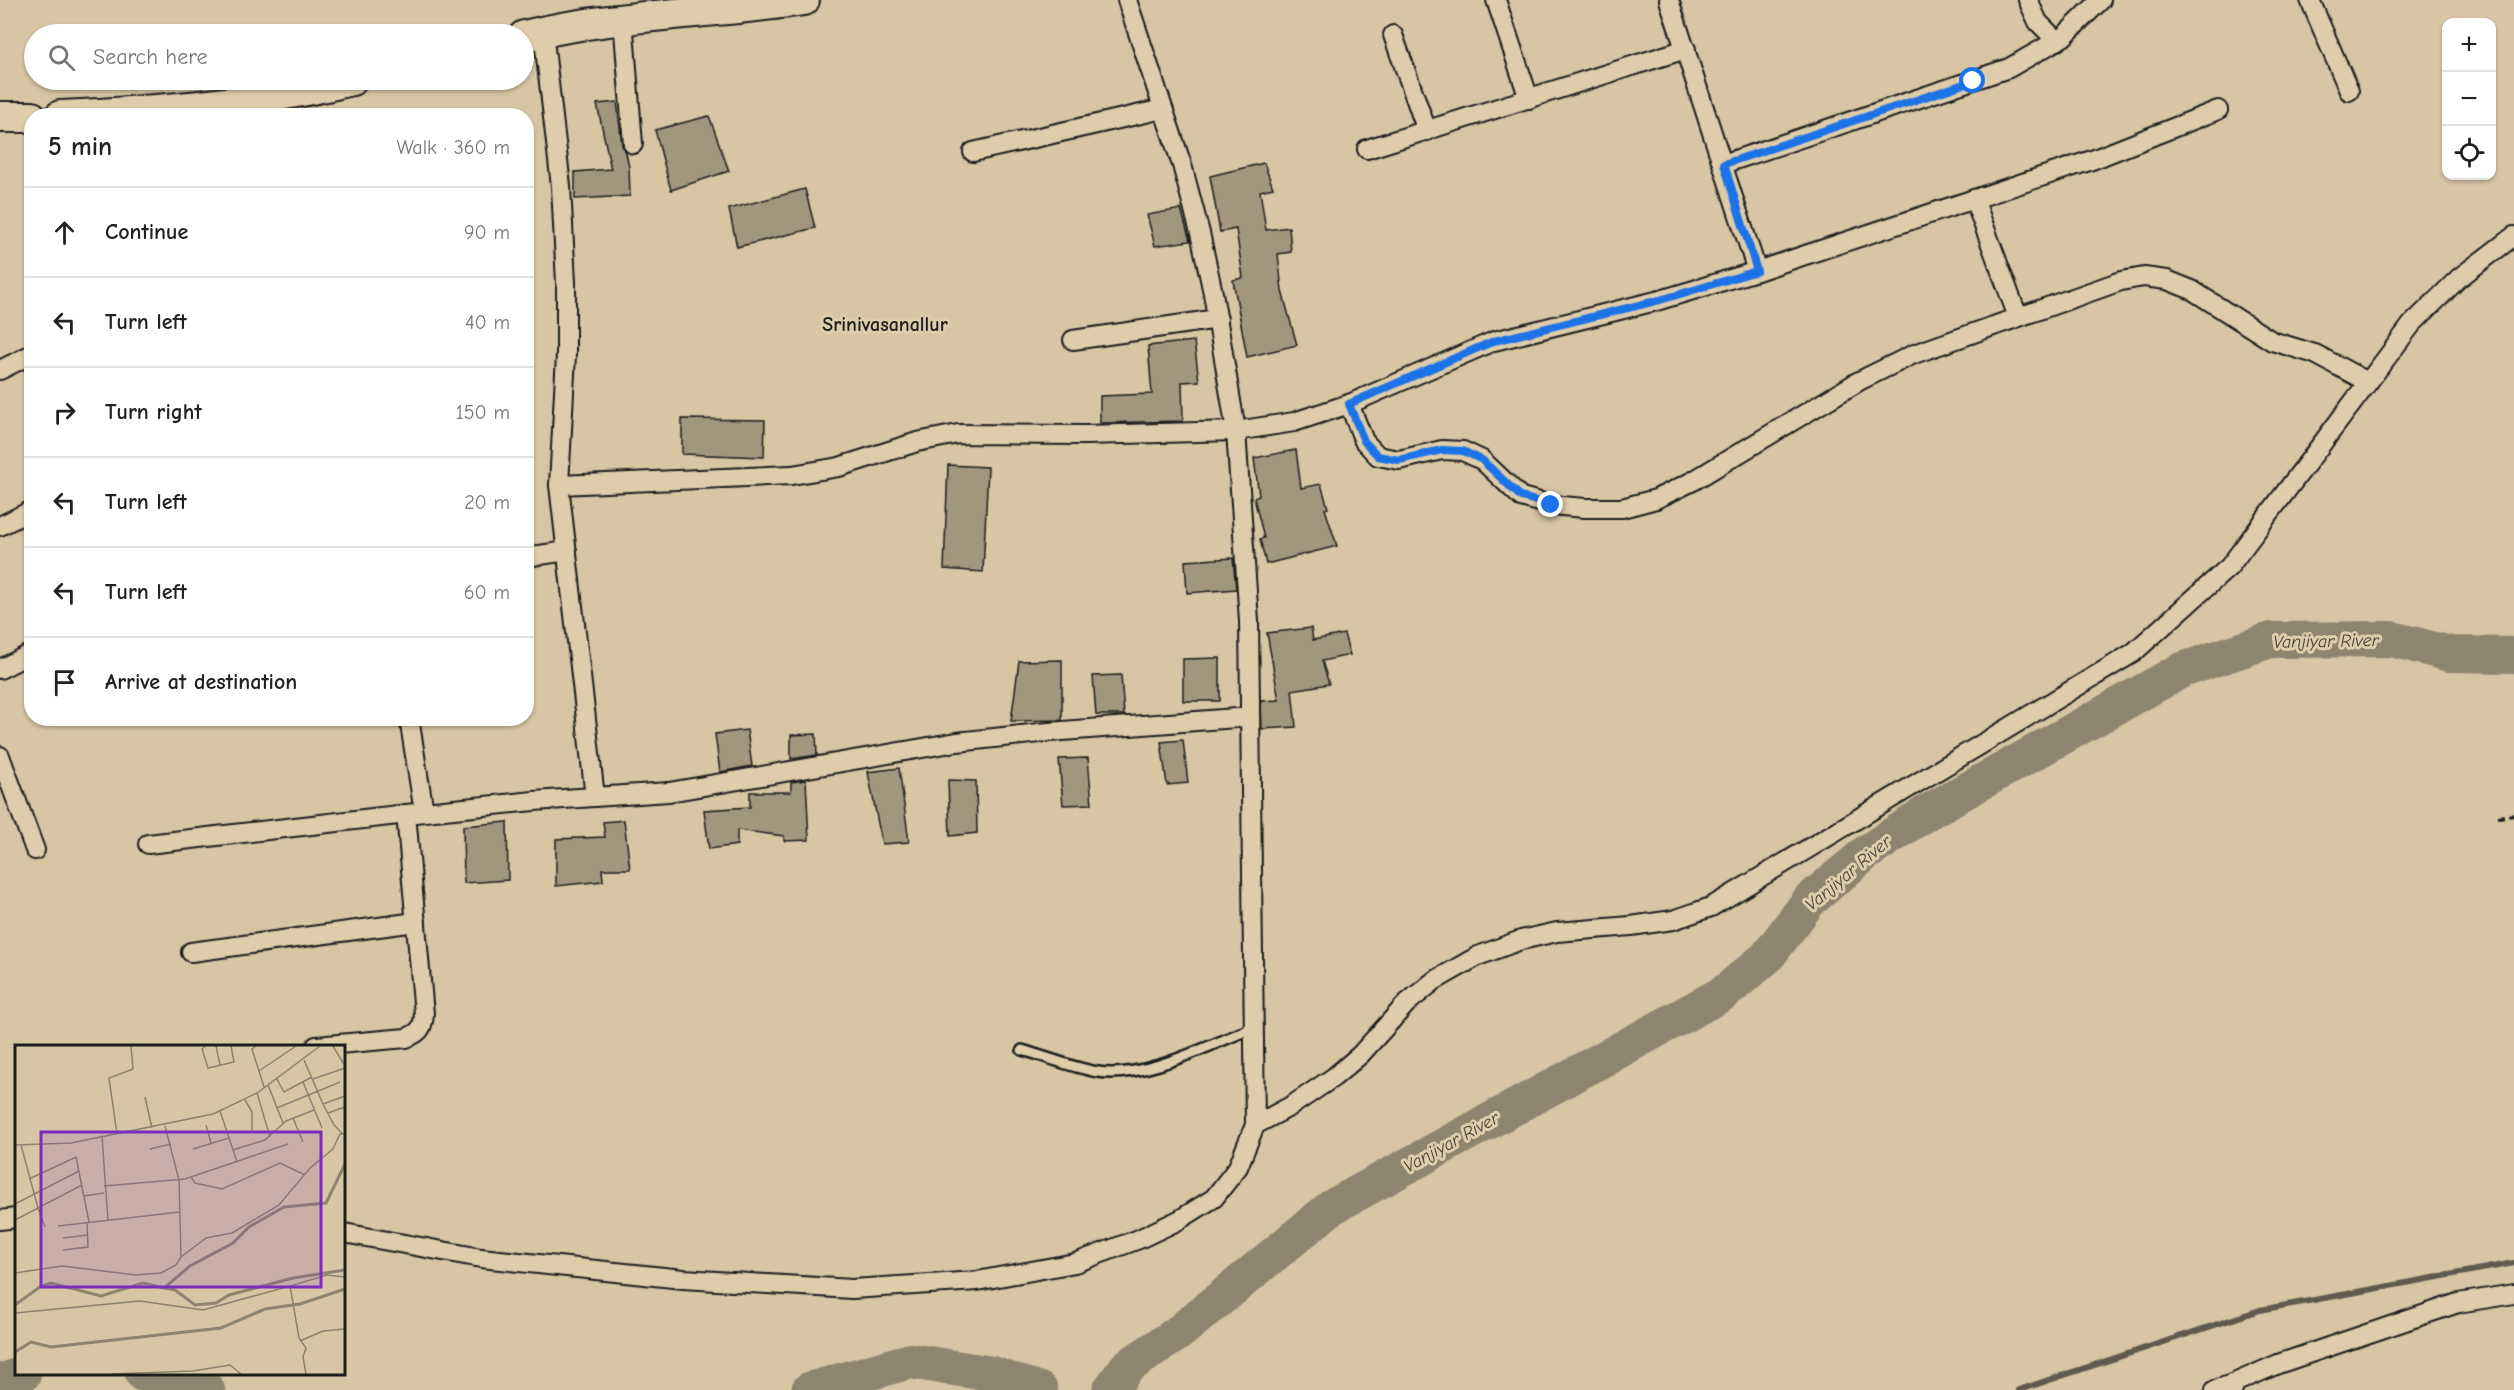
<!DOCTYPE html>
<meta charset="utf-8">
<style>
:root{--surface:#fff;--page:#f2f2f2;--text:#202124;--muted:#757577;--line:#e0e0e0}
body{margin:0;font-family:"Comic Neue",sans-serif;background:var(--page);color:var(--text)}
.controls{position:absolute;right:18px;top:18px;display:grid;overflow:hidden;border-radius:12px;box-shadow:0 2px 4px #0004}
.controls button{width:54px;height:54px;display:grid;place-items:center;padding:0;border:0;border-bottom:2px solid var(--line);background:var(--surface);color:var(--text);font:30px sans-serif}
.stop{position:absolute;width:18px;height:18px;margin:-14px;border:4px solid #1a73e8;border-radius:50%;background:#fff}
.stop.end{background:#1a73e8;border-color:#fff;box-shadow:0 2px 6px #0008}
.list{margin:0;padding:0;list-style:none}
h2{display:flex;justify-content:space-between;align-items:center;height:78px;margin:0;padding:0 24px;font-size:26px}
h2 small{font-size:20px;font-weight:400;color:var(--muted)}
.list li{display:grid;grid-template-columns:39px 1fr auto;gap:18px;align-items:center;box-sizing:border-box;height:90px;padding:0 24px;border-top:2px solid var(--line)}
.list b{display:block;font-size:22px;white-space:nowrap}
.list em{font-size:20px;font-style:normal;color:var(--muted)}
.icon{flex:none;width:33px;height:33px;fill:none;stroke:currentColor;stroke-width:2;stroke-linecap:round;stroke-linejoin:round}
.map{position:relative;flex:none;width:2514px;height:1390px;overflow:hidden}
.search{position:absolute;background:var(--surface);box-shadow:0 2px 4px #0004;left:24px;top:24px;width:510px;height:66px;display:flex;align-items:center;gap:15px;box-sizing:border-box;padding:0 21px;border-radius:33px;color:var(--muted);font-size:22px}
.panel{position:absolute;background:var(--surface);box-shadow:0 2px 4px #0004;left:24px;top:108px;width:510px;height:618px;border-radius:24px}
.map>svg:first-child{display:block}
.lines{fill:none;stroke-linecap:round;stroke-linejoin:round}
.stream{stroke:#615a4e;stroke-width:6}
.river{stroke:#8f8470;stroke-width:36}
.building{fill:#a3967f;stroke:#1c1c1c;stroke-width:1.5}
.lane-casing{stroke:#1c1c1c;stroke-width:14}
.street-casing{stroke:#1c1c1c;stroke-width:22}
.primary-casing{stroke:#1c1c1c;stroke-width:34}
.path{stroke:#1c1c1c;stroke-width:4;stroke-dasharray:6 4.5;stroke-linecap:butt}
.lane{stroke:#dfccaa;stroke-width:9}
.street{stroke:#dfccaa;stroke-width:18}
.primary{stroke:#dfccaa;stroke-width:30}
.route{stroke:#1a73e8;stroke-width:8}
.labels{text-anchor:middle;stroke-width:6;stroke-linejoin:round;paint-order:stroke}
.water-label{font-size:18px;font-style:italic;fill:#444039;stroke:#dfccaa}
.quarter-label{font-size:20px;font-weight:bold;fill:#1c1c1c;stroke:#dfccaa}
.inset-river{fill:none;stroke:#8f8470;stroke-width:3}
.inset-road{fill:none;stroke:#8c816e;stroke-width:1.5}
.view{fill:#7b2cbf;fill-opacity:0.15;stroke:#7b2cbf;stroke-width:3}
.inset-edge{fill:none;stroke:#1c1c1c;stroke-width:3}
</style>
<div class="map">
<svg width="2514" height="1390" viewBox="0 0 2514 1390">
<rect width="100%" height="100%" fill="#d7c5a4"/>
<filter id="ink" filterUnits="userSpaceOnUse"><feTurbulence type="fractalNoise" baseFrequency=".0167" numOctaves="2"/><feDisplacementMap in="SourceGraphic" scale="12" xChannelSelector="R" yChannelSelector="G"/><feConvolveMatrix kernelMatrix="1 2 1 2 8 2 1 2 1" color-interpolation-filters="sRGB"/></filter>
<g filter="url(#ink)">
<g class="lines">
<polyline class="stream" points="2019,1390 2260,1310 2514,1263"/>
<g class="river">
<polyline points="143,1374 207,1390"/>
<polyline points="0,1382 23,1374"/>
<polyline points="809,1390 910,1361 992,1374 1040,1390"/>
<polyline points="1110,1390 1127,1367 1177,1334 1332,1207 1724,993 1767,957 1810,900 1866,853 1926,813 2182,670 2271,640 2392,639 2450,654 2514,655"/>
</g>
</g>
<g class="building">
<polygon points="617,102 622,145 626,153 629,167 630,196 575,199 575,172 611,169 597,104"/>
<polygon points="709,116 729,171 671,190 655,130"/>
<polygon points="1264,163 1273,188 1260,191 1266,230 1289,227 1291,252 1278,254 1282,291 1297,345 1247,357 1233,280 1243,278 1236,229 1220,232 1210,176"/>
<polygon points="805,189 815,228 737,247 729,209"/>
<polygon points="1181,209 1190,241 1155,246 1147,215"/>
<polygon points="1194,341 1199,381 1182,382 1183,421 1100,423 1100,396 1152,394 1148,346"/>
<polygon points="682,419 765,420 764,457 682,454"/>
<polygon points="1296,450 1301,488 1321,484 1328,508 1325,509 1337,546 1266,564 1260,539 1264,538 1254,498 1259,496 1254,458"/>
<polygon points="948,465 988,467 983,572 944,569"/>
<polygon points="1233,558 1236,589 1187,593 1185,561"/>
<polygon points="1311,628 1313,640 1344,634 1350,655 1322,661 1329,684 1292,690 1296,727 1262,729 1261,701 1279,700 1267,633"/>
<polygon points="1220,658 1220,701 1183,701 1183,659"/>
<polygon points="1062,660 1062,720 1011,721 1019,661"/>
<polygon points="1121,675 1124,715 1096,715 1093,676"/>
<polygon points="747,730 752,766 720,772 715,734"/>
<polygon points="816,734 817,755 791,759 791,735"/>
<polygon points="1183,740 1188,783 1167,785 1161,742"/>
<polygon points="1088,758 1092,804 1063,805 1059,759"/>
<polygon points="899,768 909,842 882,844 868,772"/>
<polygon points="806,780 809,840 784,841 784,836 737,830 737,845 709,849 704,810 750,807 750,792 791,792 791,782"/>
<polygon points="948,780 976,781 977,833 950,836"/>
<polygon points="624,820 630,869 602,869 603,881 556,886 556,839 605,837 603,822"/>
<polygon points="507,822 508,880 464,883 463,826"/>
</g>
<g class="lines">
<defs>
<path id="lane" d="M1022 1050C1047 1057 1073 1068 1098 1072 1147 1079 1208 1045 1253 1028"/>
<g id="street">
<polyline points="1496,0 1529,99"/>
<polyline points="1669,0 1757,271"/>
<polyline points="2028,0 2038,22 2057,41"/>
<polyline points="2310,0 2349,91"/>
<polyline points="623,19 633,144"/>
<polyline points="543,31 561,186 566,283 566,355 559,485 595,797"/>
<polyline points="1393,35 1427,131"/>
<polyline points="1367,149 1686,49"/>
<polyline points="973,152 1163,109"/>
<polyline points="1723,164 2009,68 2063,37 2101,0"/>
<polyline points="1974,199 2018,317"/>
<polyline points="1073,340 1218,319"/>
<polyline points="0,370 32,354"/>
<polyline points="1349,404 1364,441 1378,456 1399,460 1442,450 1463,451 1482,460 1521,497 1551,505 1585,508 1622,508 1656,499 1693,481 1859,381 1914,354 2121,281 2144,277 2167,280 2192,290 2272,341 2315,354 2368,382"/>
<polyline points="559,485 792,475 839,467 917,442 958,434 1085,435 1236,431 1294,422 1349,404 1494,341 1660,300 1757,271 2092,160 2218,110"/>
<polyline points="0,526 32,510"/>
<polyline points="526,557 567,551"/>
<polyline points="0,669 32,653"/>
<polyline points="409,718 424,812"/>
<polyline points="0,756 35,850"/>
<polyline points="148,844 424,812 534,801 669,792 957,742 1049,732 1250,717"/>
<polyline points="191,952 416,922"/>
<path d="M316 1046 406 1038C419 1033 423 1029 424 1014L406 814"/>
<polyline points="1255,1125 1291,1106 1334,1077 1360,1055 1407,1003 1434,981 1478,956 1521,940 1557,932 1631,926 1673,920 1711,907 2133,653 2229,567 2412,324 2459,278 2514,236"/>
<polyline points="0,1220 16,1218"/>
<polyline points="344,1233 481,1258 683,1279 852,1289 977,1281 1075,1263 1139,1239 1179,1220 1214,1198 1238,1167 1255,1125 1249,621 1236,431 1213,293 1200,233 1182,165 1127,0"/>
<polyline points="2232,1384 2278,1364 2458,1303 2514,1294"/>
<polyline points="2215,1390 2232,1384 2233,1390"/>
</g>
<g id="primary">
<path d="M524 36C616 14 711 14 804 0"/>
<path d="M60 116C159 111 256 104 352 80"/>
<polyline points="0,117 32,117"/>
</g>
</defs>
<use href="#lane" class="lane-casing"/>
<use href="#street" class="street-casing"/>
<use href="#primary" class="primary-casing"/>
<polyline class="path" points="2498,817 2514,815"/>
<use href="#lane" class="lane"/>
<use href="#street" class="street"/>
<use href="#primary" class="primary"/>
</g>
</g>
<g class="lines" filter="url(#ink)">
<polyline class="route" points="1551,505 1521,497 1482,460 1463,451 1442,450 1399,460 1378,456 1364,441 1349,404 1494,341 1660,300 1757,271 1724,164 1973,81"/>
</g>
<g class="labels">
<g class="water-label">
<text transform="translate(2326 641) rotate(-1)" y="6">Vanjiyar River</text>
<text transform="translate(1848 873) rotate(-40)" y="6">Vanjiyar River</text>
<text transform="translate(1451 1142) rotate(-29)" y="6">Vanjiyar River</text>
</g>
<g class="quarter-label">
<text x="885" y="331">Srinivasanallur</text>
</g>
</g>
<g transform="translate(15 1045)">
<rect width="330" height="330" fill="#d7c5a4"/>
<path class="inset-river" d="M149 243 160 245 180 260 201 258 214 250 278 233 330 225M0 260 26 241 36 238 86 251 128 238 149 243 175 221 218 198 234 182 269 162 311 158 330 119M0 307 16 297 36 302 206 283 250 264 285 259 330 244"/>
<path class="inset-road" d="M191 1 187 4 193 23 219 17 216 1M201 1 205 20M241 1 237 4 249 42M318 1 330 21M289 15 308 59 330 51M244 26 281 1M262 34 269 47 297 32M298 34 330 23M288 37 307 83M253 40 268 78M242 48 255 92M130 52 137 83M230 55 237 67V86M308 59 319 80 327 88M262 63 325 37M205 66 222 117M313 68 330 62M278 73 288 97M191 80 196 98M102 89 94 33 118 24 116 1M87 91 93 176M0 100 56 98 198 69 242 48 305 1M6 100 23 163 67 140M135 104 156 99M178 104 214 93M218 105 250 95 271 76 299 65M176 132 180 138 207 144 265 118 290 130M14 134 61 112 74 177M89 141 170 134 273 99M69 151 89 148M0 159 64 126M0 175 23 163 30 182M43 181 165 167M48 193 73 190M48 205 73 202 72 178M166 212 191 193 217 188 264 160 295 123 318 104 325 89H330M0 228 47 221 121 230 146 228 161 220 166 212 164 135 150 81M275 241 312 230 330 232M0 268 125 256 188 265 275 241 284 293 291 303 288 312 291 329M285 296 308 286 330 284M96 329 178 326 215 320 226 329"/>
<path class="view" d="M26 87H306V242H26Z"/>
<rect width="330" height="330" class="inset-edge"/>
</g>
</svg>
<div class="controls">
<button>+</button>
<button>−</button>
<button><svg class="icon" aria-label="locate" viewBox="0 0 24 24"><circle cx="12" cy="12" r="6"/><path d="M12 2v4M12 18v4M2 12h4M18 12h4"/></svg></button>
</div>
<div class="stop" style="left:1973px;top:81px"></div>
<div class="stop end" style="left:1551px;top:505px"></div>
<div class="search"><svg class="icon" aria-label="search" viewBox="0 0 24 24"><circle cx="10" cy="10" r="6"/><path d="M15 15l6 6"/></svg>Search here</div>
<section class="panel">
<h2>5 min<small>Walk · 360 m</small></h2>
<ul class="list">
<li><svg class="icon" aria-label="ahead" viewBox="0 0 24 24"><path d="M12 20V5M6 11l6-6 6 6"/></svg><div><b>Continue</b></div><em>90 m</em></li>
<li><svg class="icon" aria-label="left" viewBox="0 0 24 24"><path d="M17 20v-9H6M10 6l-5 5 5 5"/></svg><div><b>Turn left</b></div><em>40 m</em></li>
<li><svg class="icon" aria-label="right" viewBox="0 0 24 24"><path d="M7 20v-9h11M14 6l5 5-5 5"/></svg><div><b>Turn right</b></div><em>150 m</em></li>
<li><svg class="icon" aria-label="left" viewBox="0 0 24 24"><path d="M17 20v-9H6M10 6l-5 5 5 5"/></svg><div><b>Turn left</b></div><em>20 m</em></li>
<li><svg class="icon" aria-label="left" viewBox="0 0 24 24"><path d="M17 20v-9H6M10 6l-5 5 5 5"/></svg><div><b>Turn left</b></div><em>60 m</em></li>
<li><svg class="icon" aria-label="arrive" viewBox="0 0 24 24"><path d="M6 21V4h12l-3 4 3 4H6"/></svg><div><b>Arrive at destination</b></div></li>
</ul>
</section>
</div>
